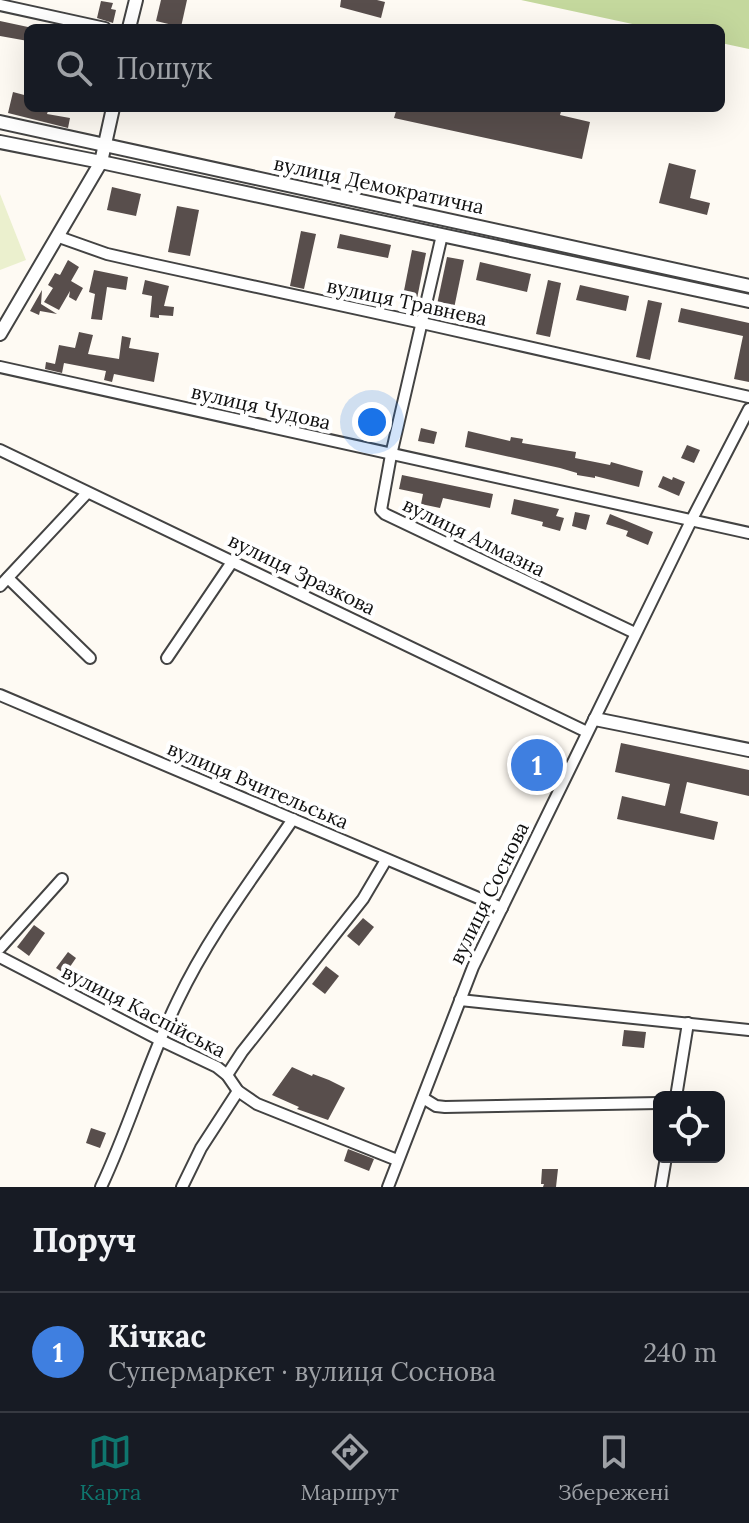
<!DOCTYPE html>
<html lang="uk">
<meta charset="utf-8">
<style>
:root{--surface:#171b24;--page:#20242c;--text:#f1f3f6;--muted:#9ea1a6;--line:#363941;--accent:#0f766e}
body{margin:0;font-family:Lora,serif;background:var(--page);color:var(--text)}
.controls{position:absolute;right:24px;bottom:24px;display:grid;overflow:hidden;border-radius:12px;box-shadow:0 8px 32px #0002}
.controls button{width:72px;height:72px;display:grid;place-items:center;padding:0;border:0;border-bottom:2px solid var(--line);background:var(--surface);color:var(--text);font:40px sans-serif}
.you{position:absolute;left:372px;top:422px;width:28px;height:28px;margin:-20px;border:6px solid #fff;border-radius:50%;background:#1a73e8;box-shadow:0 0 0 12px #1a73e833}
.badge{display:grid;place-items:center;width:52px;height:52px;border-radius:50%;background:var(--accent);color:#fff;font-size:26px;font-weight:700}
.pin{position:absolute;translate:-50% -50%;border:4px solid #fff;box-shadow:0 2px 8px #0006}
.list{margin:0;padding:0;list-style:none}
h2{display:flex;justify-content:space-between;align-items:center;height:104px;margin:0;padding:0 32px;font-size:34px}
h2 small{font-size:26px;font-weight:400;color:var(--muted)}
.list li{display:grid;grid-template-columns:52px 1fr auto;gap:24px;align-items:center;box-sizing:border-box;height:120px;padding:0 32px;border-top:2px solid var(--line)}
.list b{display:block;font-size:30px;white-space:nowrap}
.list p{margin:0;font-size:26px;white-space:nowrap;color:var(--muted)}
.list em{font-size:26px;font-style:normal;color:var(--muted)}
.icon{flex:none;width:44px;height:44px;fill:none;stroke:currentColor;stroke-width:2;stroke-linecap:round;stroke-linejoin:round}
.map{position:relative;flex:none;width:749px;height:1187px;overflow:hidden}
.search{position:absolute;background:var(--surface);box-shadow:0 8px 32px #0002;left:24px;right:24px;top:24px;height:88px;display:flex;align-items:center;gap:20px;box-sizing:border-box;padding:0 28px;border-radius:12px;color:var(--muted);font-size:30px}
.sheet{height:224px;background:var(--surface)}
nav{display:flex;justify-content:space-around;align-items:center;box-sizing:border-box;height:112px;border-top:2px solid var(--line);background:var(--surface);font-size:22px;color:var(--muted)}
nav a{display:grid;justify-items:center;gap:4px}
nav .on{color:var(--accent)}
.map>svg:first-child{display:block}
.forest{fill:#c4d89d}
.pitch{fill:#ebf0ce}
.building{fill:#584e4c}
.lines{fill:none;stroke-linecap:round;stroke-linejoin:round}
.minor-casing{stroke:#434343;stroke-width:14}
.tertiary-casing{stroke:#434343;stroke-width:16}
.minor{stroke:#fff;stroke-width:10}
.tertiary{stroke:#fff;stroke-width:12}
.labels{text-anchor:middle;stroke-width:8;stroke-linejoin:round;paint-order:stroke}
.street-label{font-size:20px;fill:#101010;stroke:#fff}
</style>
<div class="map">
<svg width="749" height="1187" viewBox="0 0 749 1187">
<rect width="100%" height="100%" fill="#fefaf3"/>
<polygon class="forest" points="521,0 749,0 749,49 721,43 721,28 651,28"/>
<polygon class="pitch" points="0,194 26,260 0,270"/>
<g class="building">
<polygon points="161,0 187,0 181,27 156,21"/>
<polygon points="341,0 377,0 385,2 381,18 340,7"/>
<polygon points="101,1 113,3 111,9 116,10 113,23 97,18"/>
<polygon points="0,21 28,27 28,41 0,36"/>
<polygon points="13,92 28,96 28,108 49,108 47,114 70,118 68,128 8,113"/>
<polygon points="397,108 562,108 560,115 590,122 582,159 394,118"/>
<polygon points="669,163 696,170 690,198 710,203 707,215 659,203"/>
<polygon points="112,187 141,194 136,216 107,210"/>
<polygon points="177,206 199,210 190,256 168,252"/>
<polygon points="301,231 316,234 304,289 290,286"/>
<polygon points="340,234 391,245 388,258 337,248"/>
<polygon points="412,250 426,253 415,309 401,306"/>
<polygon points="447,257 464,260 452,318 435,314"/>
<polygon points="68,260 79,267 71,281 83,288 76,301 69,297 70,291 59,310 44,302 53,288 48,285 55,273 60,275"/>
<polygon points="480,262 531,274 527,292 476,280"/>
<polygon points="94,270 128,277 126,290 107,287 102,320 91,319 95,294 89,292"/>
<polygon points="145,280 169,286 164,306 174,307 173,316 159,315 159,318 150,317 152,296 142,294"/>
<polygon points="548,280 561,283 550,337 536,334"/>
<polygon points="580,285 629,296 626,311 576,300"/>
<polygon points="42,290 41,304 57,314 40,311 39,315 30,311"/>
<polygon points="648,300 662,303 650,360 636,357"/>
<polygon points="681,308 749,323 749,382 734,379 743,336 678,322"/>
<polygon points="79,332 93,335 88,354 119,359 122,336 131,338 129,348 159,353 154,382 114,374 112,382 104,380 106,371 64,363 62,373 45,369 46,362 55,364 59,345 75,348"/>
<polygon points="421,428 437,432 434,444 418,441"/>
<polygon points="468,431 510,441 511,437 523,439 522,443 576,452 575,458 610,465 611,462 643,471 639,487 595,476 595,478 577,475 577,473 560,468 465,447"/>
<polygon points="687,445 700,450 694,463 681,458"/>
<polygon points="402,475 493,494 490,508 443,498 440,508 421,504 423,494 399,489"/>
<polygon points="663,476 672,480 673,477 685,482 679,496 658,487"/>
<polygon points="514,499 559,509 556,516 564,518 560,531 542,526 543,522 511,514"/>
<polygon points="575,512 590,515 586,530 572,526"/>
<polygon points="610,514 653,532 648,545 626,536 628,531 606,524"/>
<polygon points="621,743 749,770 749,796 687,782 680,813 718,822 714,840 617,819 622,796 665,806 670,784 615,772"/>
<polygon points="531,749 553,759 543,780 521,770"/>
<polygon points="363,918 374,927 359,946 347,936"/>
<polygon points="34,925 45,933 29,956 17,947"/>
<polygon points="68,952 76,958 65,974 56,968"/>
<polygon points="326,966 339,976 325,994 312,984"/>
<polygon points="624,1030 646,1032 644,1048 622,1046"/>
<polygon points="292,1067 312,1076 313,1074 329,1080 345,1088 328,1120 297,1109 299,1107 272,1095"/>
<polygon points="91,1128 106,1133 100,1148 86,1143"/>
<polygon points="348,1149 374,1159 369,1171 344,1161"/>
<polygon points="542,1169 558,1169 556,1187 543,1187 544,1184 541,1184"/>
</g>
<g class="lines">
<defs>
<g id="minor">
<polyline points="0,5 105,28"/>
<polyline points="442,235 391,455 381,510 385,514 635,633"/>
<polyline points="59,237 107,254 151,264 422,323 749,397"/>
<polyline points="0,367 749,533"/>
<polyline points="0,450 587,732"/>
<polyline points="8,578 90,658"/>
<polyline points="0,586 87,493"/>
<polyline points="167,658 232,562"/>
<polyline points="0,695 502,908"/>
<polyline points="0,948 62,879"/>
<polyline points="0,957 160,1040 217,1067 227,1075 238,1091 257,1104 397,1160"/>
<polyline points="460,1000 749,1030"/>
<polyline points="227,1075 242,1052 363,899 386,860"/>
<polyline points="676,1097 688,1023"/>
<polyline points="423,1098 436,1106 445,1107 659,1103"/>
<path d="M101 1187C130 1126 148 1061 178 1000 209 935 253 878 293 819"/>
<polyline points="182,1187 201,1148 238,1091"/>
<polyline points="388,1187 473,967 691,521 749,409"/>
<polyline points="661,1187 666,1157"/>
</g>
<g id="tertiary">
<polyline points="129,28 136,0"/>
<polyline points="0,122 749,286"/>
<polyline points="0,142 101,162 749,301"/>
<polyline points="0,334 101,162 113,108"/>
<polyline points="595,719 749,750"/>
</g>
</defs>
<use href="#minor" class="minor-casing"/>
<use href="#tertiary" class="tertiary-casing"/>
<use href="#minor" class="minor"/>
<use href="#tertiary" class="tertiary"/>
</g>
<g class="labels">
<g class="street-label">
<text transform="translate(379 185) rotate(12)" y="7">вулиця Демократична</text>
<text transform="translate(407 302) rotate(12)" y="7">вулиця Травнева</text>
<text transform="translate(261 407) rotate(13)" y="7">вулиця Чудова</text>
<text transform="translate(474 537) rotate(26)" y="7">вулиця Алмазна</text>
<text transform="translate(302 574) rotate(26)" y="7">вулиця Зразкова</text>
<text transform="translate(258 785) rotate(23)" y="7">вулиця Вчительська</text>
<text transform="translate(489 893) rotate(-64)" y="7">вулиця Соснова</text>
<text transform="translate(144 1011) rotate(27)" y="7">вулиця Каспійська</text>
</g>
</g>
</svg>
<div class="controls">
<button><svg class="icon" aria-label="locate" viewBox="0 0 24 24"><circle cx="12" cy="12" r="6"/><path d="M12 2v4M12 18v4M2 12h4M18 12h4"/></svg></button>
</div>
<div class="you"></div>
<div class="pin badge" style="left:537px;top:765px;background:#3f7fe0">1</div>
<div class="search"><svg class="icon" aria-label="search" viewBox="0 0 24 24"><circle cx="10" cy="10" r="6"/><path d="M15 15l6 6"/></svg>Пошук</div>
</div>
<section class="sheet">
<h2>Поруч<small></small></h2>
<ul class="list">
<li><span class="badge" style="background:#3f7fe0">1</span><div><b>Кічкас</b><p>Супермаркет · вулиця Соснова</p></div><em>240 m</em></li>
</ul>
</section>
<nav>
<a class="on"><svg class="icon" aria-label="map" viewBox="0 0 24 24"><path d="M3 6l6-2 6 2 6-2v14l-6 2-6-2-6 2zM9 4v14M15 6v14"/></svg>Карта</a>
<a><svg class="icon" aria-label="directions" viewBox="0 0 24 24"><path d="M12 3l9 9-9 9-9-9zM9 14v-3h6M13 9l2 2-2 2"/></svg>Маршрут</a>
<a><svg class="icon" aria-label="saved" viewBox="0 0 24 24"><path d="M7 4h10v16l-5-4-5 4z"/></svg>Збережені</a>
</nav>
